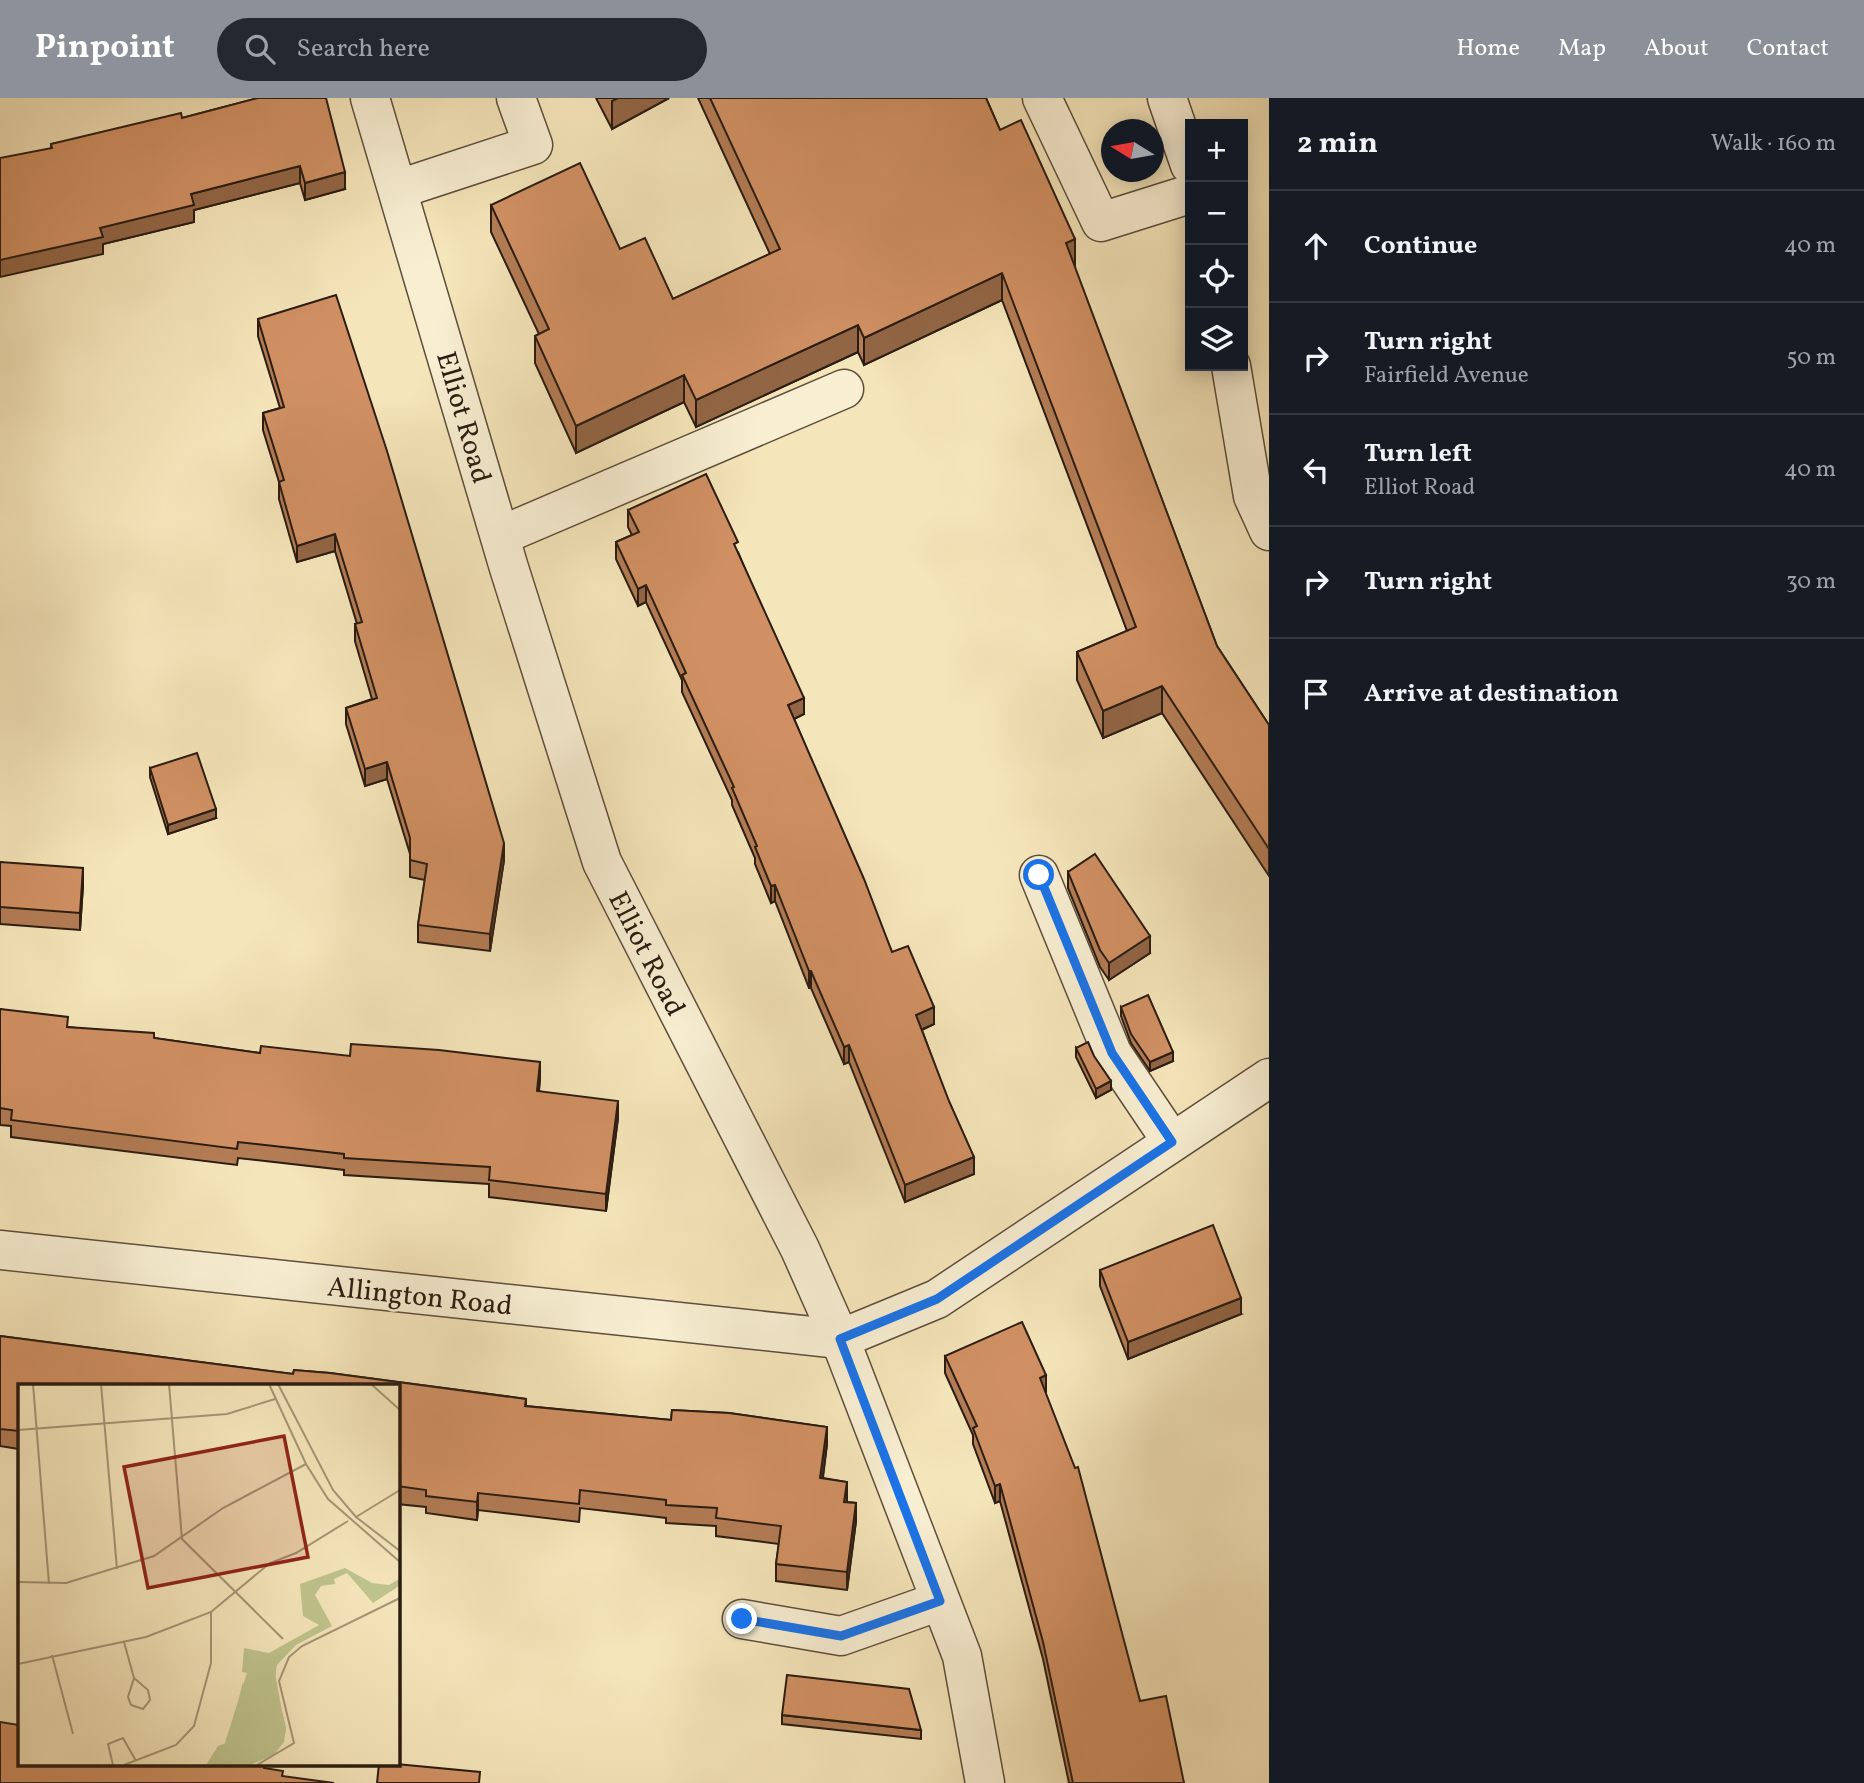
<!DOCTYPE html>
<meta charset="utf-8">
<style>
:root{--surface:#171b24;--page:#242831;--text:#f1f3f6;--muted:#9ea1a6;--line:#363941;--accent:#8c9099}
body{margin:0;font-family:Vollkorn,serif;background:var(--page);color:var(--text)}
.controls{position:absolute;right:21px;top:21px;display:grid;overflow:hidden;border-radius:0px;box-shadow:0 4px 18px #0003}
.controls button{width:63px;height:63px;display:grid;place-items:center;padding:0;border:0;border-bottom:2px solid var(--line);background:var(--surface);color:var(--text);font:35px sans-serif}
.compass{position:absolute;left:1101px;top:21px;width:63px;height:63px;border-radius:50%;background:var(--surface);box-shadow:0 4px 18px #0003;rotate:281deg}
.stop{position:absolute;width:21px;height:21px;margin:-16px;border:5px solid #1a73e8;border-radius:50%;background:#fff}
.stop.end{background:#1a73e8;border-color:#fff;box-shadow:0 2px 7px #0008}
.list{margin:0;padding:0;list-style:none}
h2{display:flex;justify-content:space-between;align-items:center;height:91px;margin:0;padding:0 28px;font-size:30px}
h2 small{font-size:23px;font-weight:400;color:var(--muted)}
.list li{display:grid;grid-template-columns:46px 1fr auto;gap:21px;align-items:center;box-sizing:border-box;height:112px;padding:0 28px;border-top:2px solid var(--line)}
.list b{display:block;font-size:26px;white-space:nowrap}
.list p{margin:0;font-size:23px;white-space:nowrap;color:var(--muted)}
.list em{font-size:23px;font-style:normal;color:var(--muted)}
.icon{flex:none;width:38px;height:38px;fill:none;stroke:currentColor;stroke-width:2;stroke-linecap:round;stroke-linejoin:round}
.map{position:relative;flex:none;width:1269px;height:1685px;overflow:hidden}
header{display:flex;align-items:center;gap:42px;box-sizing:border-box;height:98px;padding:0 35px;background:var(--accent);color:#fff}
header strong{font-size:33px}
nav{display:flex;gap:38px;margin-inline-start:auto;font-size:24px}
.search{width:490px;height:63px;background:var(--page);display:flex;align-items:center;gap:18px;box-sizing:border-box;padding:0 24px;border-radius:38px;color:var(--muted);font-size:26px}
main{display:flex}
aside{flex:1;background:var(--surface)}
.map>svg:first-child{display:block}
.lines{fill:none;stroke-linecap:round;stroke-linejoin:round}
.minor-casing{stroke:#5d4e3b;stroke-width:41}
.minor{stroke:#f8eed2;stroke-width:38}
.wall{fill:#b37c55;stroke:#2a1c11;stroke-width:2}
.shaded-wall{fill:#926545;stroke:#2a1c11;stroke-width:2}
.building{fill:#d09063;stroke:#2a1c11;stroke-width:2}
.route{stroke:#1a73e8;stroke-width:9}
.labels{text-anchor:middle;stroke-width:5;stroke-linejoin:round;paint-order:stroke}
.street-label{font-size:28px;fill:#2a1c11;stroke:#f8eed2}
.inset-road{fill:none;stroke:#a49576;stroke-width:2}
.view{fill:#8f2418;fill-opacity:0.15;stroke:#8f2418;stroke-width:3.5}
.inset-edge{fill:none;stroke:#2a1c11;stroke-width:3.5}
</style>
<header>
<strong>Pinpoint</strong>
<div class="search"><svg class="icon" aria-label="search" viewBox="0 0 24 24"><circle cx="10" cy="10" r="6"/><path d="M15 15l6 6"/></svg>Search here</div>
<nav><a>Home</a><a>Map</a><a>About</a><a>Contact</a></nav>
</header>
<main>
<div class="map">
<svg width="1269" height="1685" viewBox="0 0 1269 1685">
<rect width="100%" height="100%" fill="#f5e5ba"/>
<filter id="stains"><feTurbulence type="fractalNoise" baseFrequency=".00286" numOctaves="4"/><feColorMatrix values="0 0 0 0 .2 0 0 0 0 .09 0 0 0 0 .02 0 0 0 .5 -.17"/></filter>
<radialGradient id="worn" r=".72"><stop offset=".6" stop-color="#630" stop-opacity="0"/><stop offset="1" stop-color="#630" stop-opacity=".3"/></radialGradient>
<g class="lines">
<defs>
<g id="minor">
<polyline points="370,0 509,470 602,764 800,1151 840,1241 962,1558 985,1685"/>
<polyline points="1042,0 1101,124 1190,96"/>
<polyline points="1167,0 1190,67"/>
<polyline points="399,91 533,47 516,0"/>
<polyline points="1231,268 1253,398 1269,433"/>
<polyline points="500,438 844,291"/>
<polyline points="1039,777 1112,955 1172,1044"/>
<polyline points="0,1152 840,1241 937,1201 1269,980"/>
<polyline points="742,1521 841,1538 940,1503"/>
</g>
</defs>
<use href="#minor" class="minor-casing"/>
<use href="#minor" class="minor"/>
</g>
<g class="wall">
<polygon points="258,0 345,91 305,102 300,85 194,112 194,124 103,146 103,156 51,50 51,46 182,20"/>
<polygon points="596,0 669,0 612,31"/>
<polygon points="698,0 986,0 1000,32 1075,168 1074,169 1217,548 1269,627 1269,778 1162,615 1103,640 1077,582 1077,554 1127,533 1002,202 864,267 858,254 696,329 684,304 576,355 535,265 535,238 539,236 491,134 491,107 620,151 673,201 770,156"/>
<polygon points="258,221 504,762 490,853 418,844 418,827 425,782 410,779 410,756 387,681 365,688 346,626 346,610 372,601 355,543 355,526 357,526 335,453 297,464 279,401 279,384 263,332 263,315 280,310 258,238"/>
<polygon points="628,412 738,454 804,616 794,621 892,854 934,926 922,932 974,1076 905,1104 849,964 844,966 811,890 809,890 775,803 771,805 755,766 755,760 732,707 732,702 682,594 682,582 646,504 638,508 616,461 616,444 632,437 628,429"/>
<polygon points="150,670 216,720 168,736 150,679"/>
<polygon points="0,764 83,787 80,832 0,826"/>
<polygon points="1068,774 1150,855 1109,882 1100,869 1068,790"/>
<polygon points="1121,909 1173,963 1150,973 1131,945 1121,918"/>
<polygon points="0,911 68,929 154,940 260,955 540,981 539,993 618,1020 606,1113 489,1099 489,1086 344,1077 344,1072 238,1060 237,1067 11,1039 11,1028 0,1027"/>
<polygon points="1076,950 1111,992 1096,1000 1076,959"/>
<polygon points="1100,1172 1241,1216 1128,1261 1100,1188"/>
<polygon points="0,1238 293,1276 294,1272 330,1275 526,1301 526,1308 671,1322 672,1312 729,1315 827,1329 827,1346 823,1380 847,1384 847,1404 856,1405 856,1423 847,1492 776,1483 776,1466 779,1446 716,1438 716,1428 666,1425 666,1420 580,1410 579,1424 478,1412 477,1422 426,1415 426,1409 397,1406 397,1288 19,1288 19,1351 0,1348"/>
<polygon points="945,1258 1046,1294 1045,1294 1140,1603 1184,1685 1069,1685 1043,1561 1000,1403 995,1405 973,1346 973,1337 945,1275"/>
<polygon points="782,1617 921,1632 921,1641 782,1626"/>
</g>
<g class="shaded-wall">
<polygon points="618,0 669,0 612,31 612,3"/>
<polygon points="300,68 300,85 194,112 194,124 103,146 103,156 0,179 0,162 100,130 191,96"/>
<polygon points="345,74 345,91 305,102 305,85"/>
<polygon points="1075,141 1075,168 1066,173 1066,145"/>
<polygon points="1002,175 1002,202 864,267 864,240"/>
<polygon points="858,227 858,254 696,329 696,302"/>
<polygon points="684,277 684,304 576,355 576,328"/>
<polygon points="335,436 335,453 297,464 297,448"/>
<polygon points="646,487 646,504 638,508 638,491"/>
<polygon points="1162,588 1162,615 1103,640 1103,613"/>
<polygon points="804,600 804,616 788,624 788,607"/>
<polygon points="387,664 387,681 365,688 365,671"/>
<polygon points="216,711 216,720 168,736 168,727"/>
<polygon points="504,745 504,762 490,853 490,836"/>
<polygon points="83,770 83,787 80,832 80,815"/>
<polygon points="775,787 775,803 771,805 771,788"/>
<polygon points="1150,838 1150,855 1109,882 1109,865"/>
<rect x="809" y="873" width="2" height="17"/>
<polygon points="934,909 934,926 916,934 916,917"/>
<polygon points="849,947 849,964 844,966 844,949"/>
<polygon points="1173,954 1173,963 1150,973 1150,964"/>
<polygon points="540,964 540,981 537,1010 537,993"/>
<polygon points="1111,983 1111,992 1096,1000 1096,991"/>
<polygon points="618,1003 618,1020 606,1113 606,1096"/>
<polygon points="974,1059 974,1076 905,1104 905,1087"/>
<polygon points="1241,1200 1241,1216 1128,1261 1128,1244"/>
<polygon points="1046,1277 1046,1294 1040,1297 1040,1280"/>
<polygon points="827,1329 827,1346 820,1398 820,1380"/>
<polygon points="847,1384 847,1402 844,1422 844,1404"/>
<polygon points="1000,1386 1000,1403 995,1405 995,1388"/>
<polygon points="478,1395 478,1412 477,1422 477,1404"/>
<polygon points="856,1405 856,1423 847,1492 847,1474"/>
</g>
<g class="building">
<polygon points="258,0 326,0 345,74 305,85 300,68 191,96 194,107 100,130 103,139 0,162 0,60 52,50 51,46 181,15 182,20"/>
<polygon points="710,0 986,0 1000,32 1021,22 1075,141 1066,145 1217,548 1269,627 1269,751 1162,588 1103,613 1077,554 1136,529 1002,175 864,240 858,227 696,302 684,277 576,328 535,238 549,231 491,107 580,65 620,151 645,140 673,201 780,151"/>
<polygon points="336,197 387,353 504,745 490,836 418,827 427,766 410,762 410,740 387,664 365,671 346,610 377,600 355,526 362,524 335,436 297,448 279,384 284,382 263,315 284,309 258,221"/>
<polygon points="706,376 738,444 734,446 804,600 788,607 864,781 892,854 908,848 934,909 916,917 949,1003 974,1059 905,1087 849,947 844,949 811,873 809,873 775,787 771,788 755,749 757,748 732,690 734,689 682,577 686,575 646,487 638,491 616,444 639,434 628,412"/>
<polygon points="197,655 216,711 168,727 150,670"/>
<polygon points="1095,756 1150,838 1109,865 1100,852 1068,774"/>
<polygon points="0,764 83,770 80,815 0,809"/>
<polygon points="1148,897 1173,954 1150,964 1131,936 1121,909"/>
<polygon points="0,911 68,919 67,929 154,935 154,940 260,955 261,948 350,958 351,946 439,952 540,964 537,993 618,1003 606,1096 489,1082 490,1069 344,1060 344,1056 238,1044 237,1051 11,1022 12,1012 0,1010"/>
<polygon points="1088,944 1094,958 1111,983 1096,991 1076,950"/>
<polygon points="1213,1127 1241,1200 1128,1244 1100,1172"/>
<polygon points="1022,1224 1046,1277 1040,1280 1075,1370 1078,1369 1140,1603 1166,1598 1184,1685 1073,1685 1043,1544 1000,1386 995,1388 973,1330 977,1328 945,1258"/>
<polygon points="0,1238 293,1276 294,1272 330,1275 526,1301 525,1308 671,1322 672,1312 729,1315 827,1329 820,1380 847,1384 844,1404 856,1405 847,1474 776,1466 781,1428 716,1420 717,1410 666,1407 666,1402 580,1392 579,1406 478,1395 477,1404 426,1398 426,1392 397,1388 397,1288 19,1288 19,1333 0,1331"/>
<polygon points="787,1577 909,1591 921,1632 782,1617"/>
<polygon points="0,1624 19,1627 19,1666 264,1666 264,1670 283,1673 282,1678 334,1685 0,1685"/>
<polygon points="379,1666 396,1666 480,1674 479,1685 377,1685"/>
</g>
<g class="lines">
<polyline class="route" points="742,1521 841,1538 940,1503 840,1241 937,1201 1172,1044 1112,955 1039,777"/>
</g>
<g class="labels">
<g class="street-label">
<text transform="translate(465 319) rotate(74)" y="10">Elliot Road</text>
<text transform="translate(648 855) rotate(63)" y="10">Elliot Road</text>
<text transform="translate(420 1197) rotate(6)" y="10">Allington Road</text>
</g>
</g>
<g transform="translate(18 1286)">
<rect width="382" height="382" fill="#f5e5ba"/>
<path d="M234 273 259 276 257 301 268 343 266 358 256 371 232 381H200Z" fill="#bfc38d"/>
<path d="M327 184 354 199 371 201 381 195V202L355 219 329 189 316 195 317 200 303 202 297 211 314 242 278 261 256 284 268 348 259 351 258 359 248 374 229 381H188L200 362 208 359 212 372 252 365 256 348 247 314 251 300 237 302 230 289 224 288 226 264 251 269 301 241 285 232 282 200ZM225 298 229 318 215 353H211Z" fill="#bfc38d"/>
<path class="inset-road" d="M15 0 31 200M83 0 99 185M151 0 164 155 265 255M251 0 288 80 310 115 382 178M260 0 315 106 338 133 382 167M353 0 382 26M0 46 209 30 257 15M338 133 382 106M0 198 48 199 136 172 205 124 288 80M106 258 116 294 110 313 113 321 125 325 132 316 130 306 116 294M34 271 55 350M0 280 128 253 193 228 252 179 278 169 330 137M95 381 90 360 105 354 118 377M106 381 158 361 176 342 193 279V228M239 381 276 359 261 297 271 273 284 262 382 214"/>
<path class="view" d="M266 52 290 173 130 204 106 83Z"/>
<rect width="382" height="382" class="inset-edge"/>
</g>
<rect width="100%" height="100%" filter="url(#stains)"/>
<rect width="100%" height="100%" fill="url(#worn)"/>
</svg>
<div class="controls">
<button>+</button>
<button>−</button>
<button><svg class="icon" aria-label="locate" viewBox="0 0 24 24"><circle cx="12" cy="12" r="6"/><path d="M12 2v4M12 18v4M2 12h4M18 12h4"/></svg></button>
<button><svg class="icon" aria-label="layers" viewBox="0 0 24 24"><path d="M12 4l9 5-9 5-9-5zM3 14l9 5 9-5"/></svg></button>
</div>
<svg class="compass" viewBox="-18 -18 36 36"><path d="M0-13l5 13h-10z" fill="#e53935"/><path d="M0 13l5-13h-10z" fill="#9ea1a6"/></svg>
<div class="stop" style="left:1039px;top:777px"></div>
<div class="stop end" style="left:742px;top:1521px"></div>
</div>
<aside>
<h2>2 min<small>Walk · 160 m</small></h2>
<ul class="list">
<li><svg class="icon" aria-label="ahead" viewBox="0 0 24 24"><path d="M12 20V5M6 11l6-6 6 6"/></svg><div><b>Continue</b></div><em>40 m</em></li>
<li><svg class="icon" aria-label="right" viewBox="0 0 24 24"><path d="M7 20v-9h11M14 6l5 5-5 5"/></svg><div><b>Turn right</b><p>Fairfield Avenue</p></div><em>50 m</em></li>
<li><svg class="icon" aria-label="left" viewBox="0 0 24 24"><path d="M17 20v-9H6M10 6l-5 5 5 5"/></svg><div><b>Turn left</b><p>Elliot Road</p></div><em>40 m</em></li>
<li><svg class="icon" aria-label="right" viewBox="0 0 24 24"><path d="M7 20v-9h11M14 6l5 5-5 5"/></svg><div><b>Turn right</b></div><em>30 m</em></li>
<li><svg class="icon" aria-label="arrive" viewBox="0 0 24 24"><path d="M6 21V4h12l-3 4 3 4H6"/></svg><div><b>Arrive at destination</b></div></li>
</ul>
</aside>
</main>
